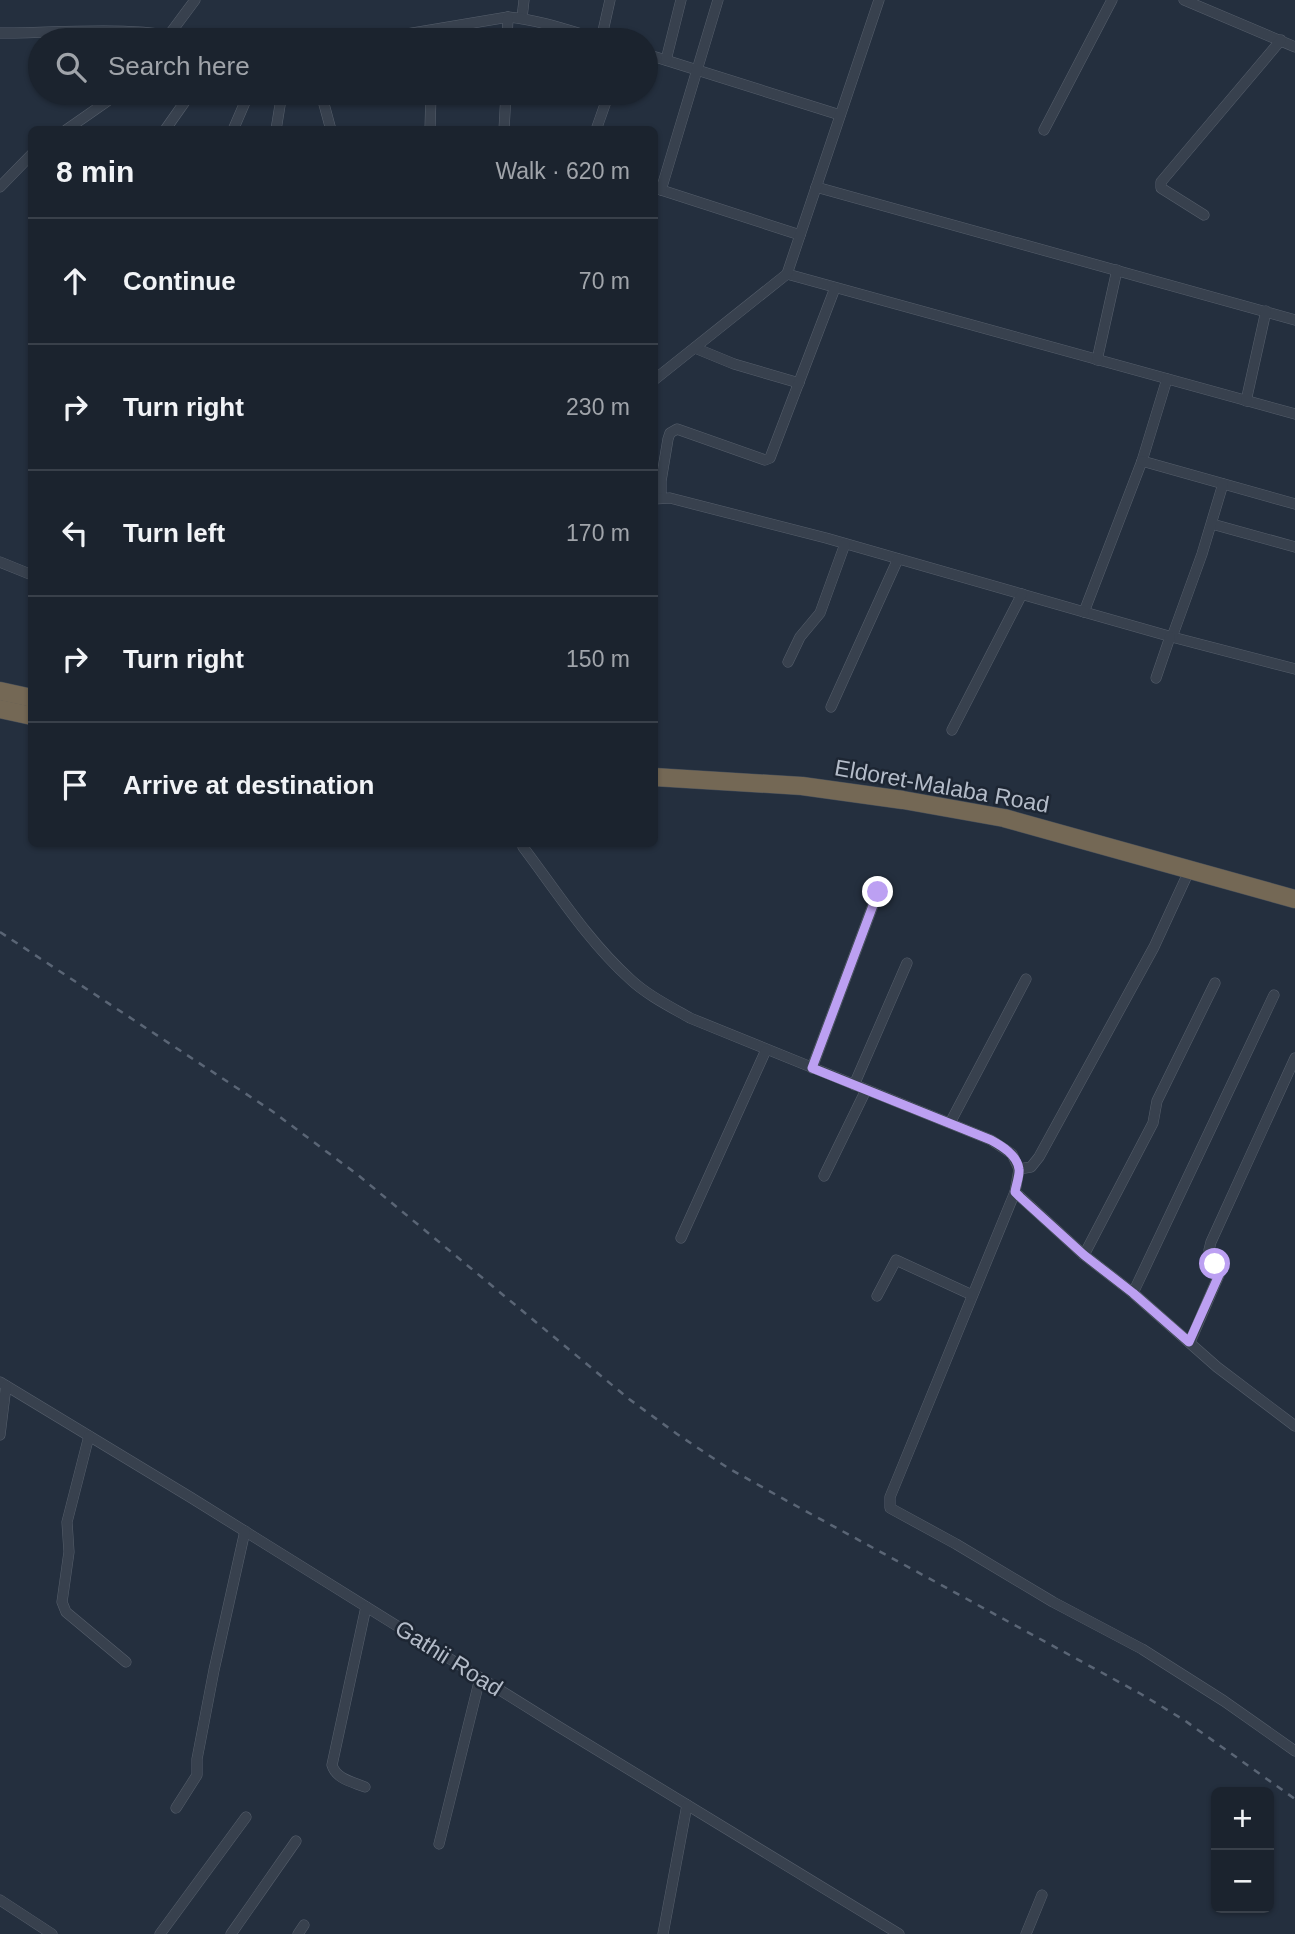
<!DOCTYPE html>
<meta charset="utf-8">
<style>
:root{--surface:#1b232e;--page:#242b36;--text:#f1f3f6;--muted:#a0a4aa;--line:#39404a}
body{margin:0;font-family:Helvetica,sans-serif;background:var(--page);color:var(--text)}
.controls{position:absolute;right:21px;bottom:21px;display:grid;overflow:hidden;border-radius:10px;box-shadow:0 2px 5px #0004}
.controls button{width:63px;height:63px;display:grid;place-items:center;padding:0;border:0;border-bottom:2px solid var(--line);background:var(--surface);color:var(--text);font:35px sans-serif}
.stop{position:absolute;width:21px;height:21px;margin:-16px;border:5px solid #bca0f2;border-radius:50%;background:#fff}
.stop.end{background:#bca0f2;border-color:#fff;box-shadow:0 2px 7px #0008}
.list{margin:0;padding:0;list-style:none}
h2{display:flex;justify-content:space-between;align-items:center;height:91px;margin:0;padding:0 28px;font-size:30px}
h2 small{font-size:23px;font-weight:400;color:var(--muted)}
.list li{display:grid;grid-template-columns:46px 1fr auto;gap:21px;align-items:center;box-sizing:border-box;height:126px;padding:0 28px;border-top:2px solid var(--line)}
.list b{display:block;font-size:26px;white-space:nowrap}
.list em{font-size:23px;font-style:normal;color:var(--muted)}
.icon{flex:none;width:38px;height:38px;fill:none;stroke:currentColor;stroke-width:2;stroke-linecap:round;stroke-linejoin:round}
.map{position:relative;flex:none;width:1295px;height:1934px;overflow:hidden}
.search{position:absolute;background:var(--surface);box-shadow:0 2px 5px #0004;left:28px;top:28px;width:630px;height:77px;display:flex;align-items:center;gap:18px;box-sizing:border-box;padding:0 24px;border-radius:38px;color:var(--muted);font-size:26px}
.panel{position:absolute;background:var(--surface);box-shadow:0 2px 5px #0004;left:28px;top:126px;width:630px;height:721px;border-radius:10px}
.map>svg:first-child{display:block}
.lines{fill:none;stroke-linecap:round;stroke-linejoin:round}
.street-casing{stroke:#565f6c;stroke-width:11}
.highway-casing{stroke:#434c59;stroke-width:19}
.street{stroke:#38414e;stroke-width:10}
.highway{stroke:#746855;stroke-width:18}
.rail{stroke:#5a6575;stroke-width:2.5;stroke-dasharray:7 7;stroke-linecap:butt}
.route{stroke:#bca0f2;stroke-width:9}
.labels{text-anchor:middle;stroke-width:5;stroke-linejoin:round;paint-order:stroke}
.street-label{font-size:23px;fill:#b4bcc9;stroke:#1d2633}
</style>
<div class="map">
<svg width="1295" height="1934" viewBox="0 0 1295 1934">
<rect width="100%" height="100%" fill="#242f3e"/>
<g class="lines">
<defs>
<g id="street">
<polyline points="1184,0 1295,47"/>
<polyline points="522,18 524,0"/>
<path d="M0 33C63 33 133 25 195 40"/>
<polyline points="166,39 195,0"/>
<path d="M371 40 508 17C540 20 570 31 601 40"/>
<polyline points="507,40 508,17"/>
<polyline points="601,40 610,0"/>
<polyline points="646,54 840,115"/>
<polyline points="666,60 681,0"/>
<path d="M269 93C280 105 303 95 318 93"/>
<polyline points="321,93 331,130"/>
<polyline points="66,130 119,93"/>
<polyline points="165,130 191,93"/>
<polyline points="233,130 249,93"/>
<polyline points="276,130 281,99"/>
<polyline points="430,130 431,93"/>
<polyline points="504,130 506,93"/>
<polyline points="596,130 609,93"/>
<polyline points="1044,130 1112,0"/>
<polyline points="0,187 32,154"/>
<polyline points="816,187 1295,320"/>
<polyline points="658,189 800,235"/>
<polyline points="661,190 718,0"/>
<polyline points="1204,215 1161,188 1161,182 1281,40"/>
<polyline points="787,274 1295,414"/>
<polyline points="695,348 734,364 799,383"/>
<polyline points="1097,360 1117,270"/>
<polyline points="1167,379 1142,461 1084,612 1172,637 1295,669"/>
<polyline points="654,380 787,274 879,0"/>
<polyline points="1246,401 1266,311"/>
<polyline points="1142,461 1295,504"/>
<polyline points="661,498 661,481 668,439 670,433 677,429 765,460 770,458 835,288"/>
<polyline points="654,499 670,498 826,538 1084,612"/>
<polyline points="1212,524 1295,547"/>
<polyline points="0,562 32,575"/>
<polyline points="1172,637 1202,554 1223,484"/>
<polyline points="788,662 800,637 820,613 845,544"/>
<polyline points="1156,678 1170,637"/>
<polyline points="831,707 898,559"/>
<polyline points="952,730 1022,594"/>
<path d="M524 844 523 847C557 892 588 941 630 979 647 995 669 1006 690 1018L991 1140 1012 1154 1019 1169 1015 1192 890 1497V1508L956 1544 1053 1602 1142 1649 1224 1701 1295 1751"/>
<polyline points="812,1068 878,892"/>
<polyline points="854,1085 907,963"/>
<polyline points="950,1123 1026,979"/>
<polyline points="1019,1169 1031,1167 1039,1157 1154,947 1190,869"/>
<polyline points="824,1176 866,1090"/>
<polyline points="1015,1192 1084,1255 1133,1293 1217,1367 1295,1426"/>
<polyline points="681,1238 766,1050"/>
<polyline points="1084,1255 1153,1123 1157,1101 1215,983"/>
<polyline points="1133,1293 1274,995"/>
<polyline points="877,1296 896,1260 972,1295"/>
<polyline points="1190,1342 1219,1275 1209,1250 1211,1242 1295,1058"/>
<polyline points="0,1382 190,1497 556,1725 899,1934"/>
<polyline points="0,1435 6,1386"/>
<polyline points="89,1436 67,1522 69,1552 62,1602 66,1612 126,1662"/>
<path d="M365 1787C353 1782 336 1779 332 1765L366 1607"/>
<polyline points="176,1808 197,1775 197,1759 214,1670 245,1531"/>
<polyline points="439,1844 480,1678"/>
<polyline points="0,1900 52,1934"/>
<polyline points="160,1934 246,1817"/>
<polyline points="231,1934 296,1841"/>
<polyline points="298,1934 304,1925"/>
<polyline points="663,1934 687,1805"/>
<polyline points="1026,1934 1042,1895"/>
</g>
<g id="highway">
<polyline points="0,691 32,698"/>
<polyline points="0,709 32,716"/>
<polyline points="654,777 802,786 903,800 1004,818 1295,899"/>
</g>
</defs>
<use href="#street" class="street-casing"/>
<use href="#highway" class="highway-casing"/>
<use href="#street" class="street"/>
<use href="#highway" class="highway"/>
<polyline class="rail" points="0,932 272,1111 358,1175 629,1399 677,1434 728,1468 789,1502 1141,1694 1184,1720 1295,1799"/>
</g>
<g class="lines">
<path class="route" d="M878 892 812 1068 991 1140C1002 1146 1017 1155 1019 1169 1020 1175 1016 1185 1015 1192L1020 1197 1084 1255 1133 1293 1189 1342 1219 1275V1269L1215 1264"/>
</g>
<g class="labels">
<g class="street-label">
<text transform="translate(942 786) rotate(10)" y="8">Eldoret-Malaba Road</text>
<text transform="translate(449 1658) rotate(32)" y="8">Gathii Road</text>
</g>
</g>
</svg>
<div class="controls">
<button>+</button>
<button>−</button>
</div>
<div class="stop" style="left:1215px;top:1264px"></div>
<div class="stop end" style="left:878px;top:892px"></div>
<div class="search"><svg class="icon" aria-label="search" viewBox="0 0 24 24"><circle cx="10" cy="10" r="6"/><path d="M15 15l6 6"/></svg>Search here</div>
<section class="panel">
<h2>8 min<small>Walk · 620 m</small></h2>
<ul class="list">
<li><svg class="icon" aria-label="ahead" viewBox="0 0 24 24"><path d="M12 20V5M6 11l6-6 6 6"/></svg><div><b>Continue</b></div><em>70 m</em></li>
<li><svg class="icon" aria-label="right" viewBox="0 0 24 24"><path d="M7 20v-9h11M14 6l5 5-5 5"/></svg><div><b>Turn right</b></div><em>230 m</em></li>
<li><svg class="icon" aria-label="left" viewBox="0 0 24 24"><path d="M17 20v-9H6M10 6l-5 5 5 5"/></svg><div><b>Turn left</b></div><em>170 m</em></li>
<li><svg class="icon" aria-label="right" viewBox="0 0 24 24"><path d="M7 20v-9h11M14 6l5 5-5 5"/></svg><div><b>Turn right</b></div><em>150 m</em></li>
<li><svg class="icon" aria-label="arrive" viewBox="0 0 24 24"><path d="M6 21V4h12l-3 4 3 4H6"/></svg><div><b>Arrive at destination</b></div></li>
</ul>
</section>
</div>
